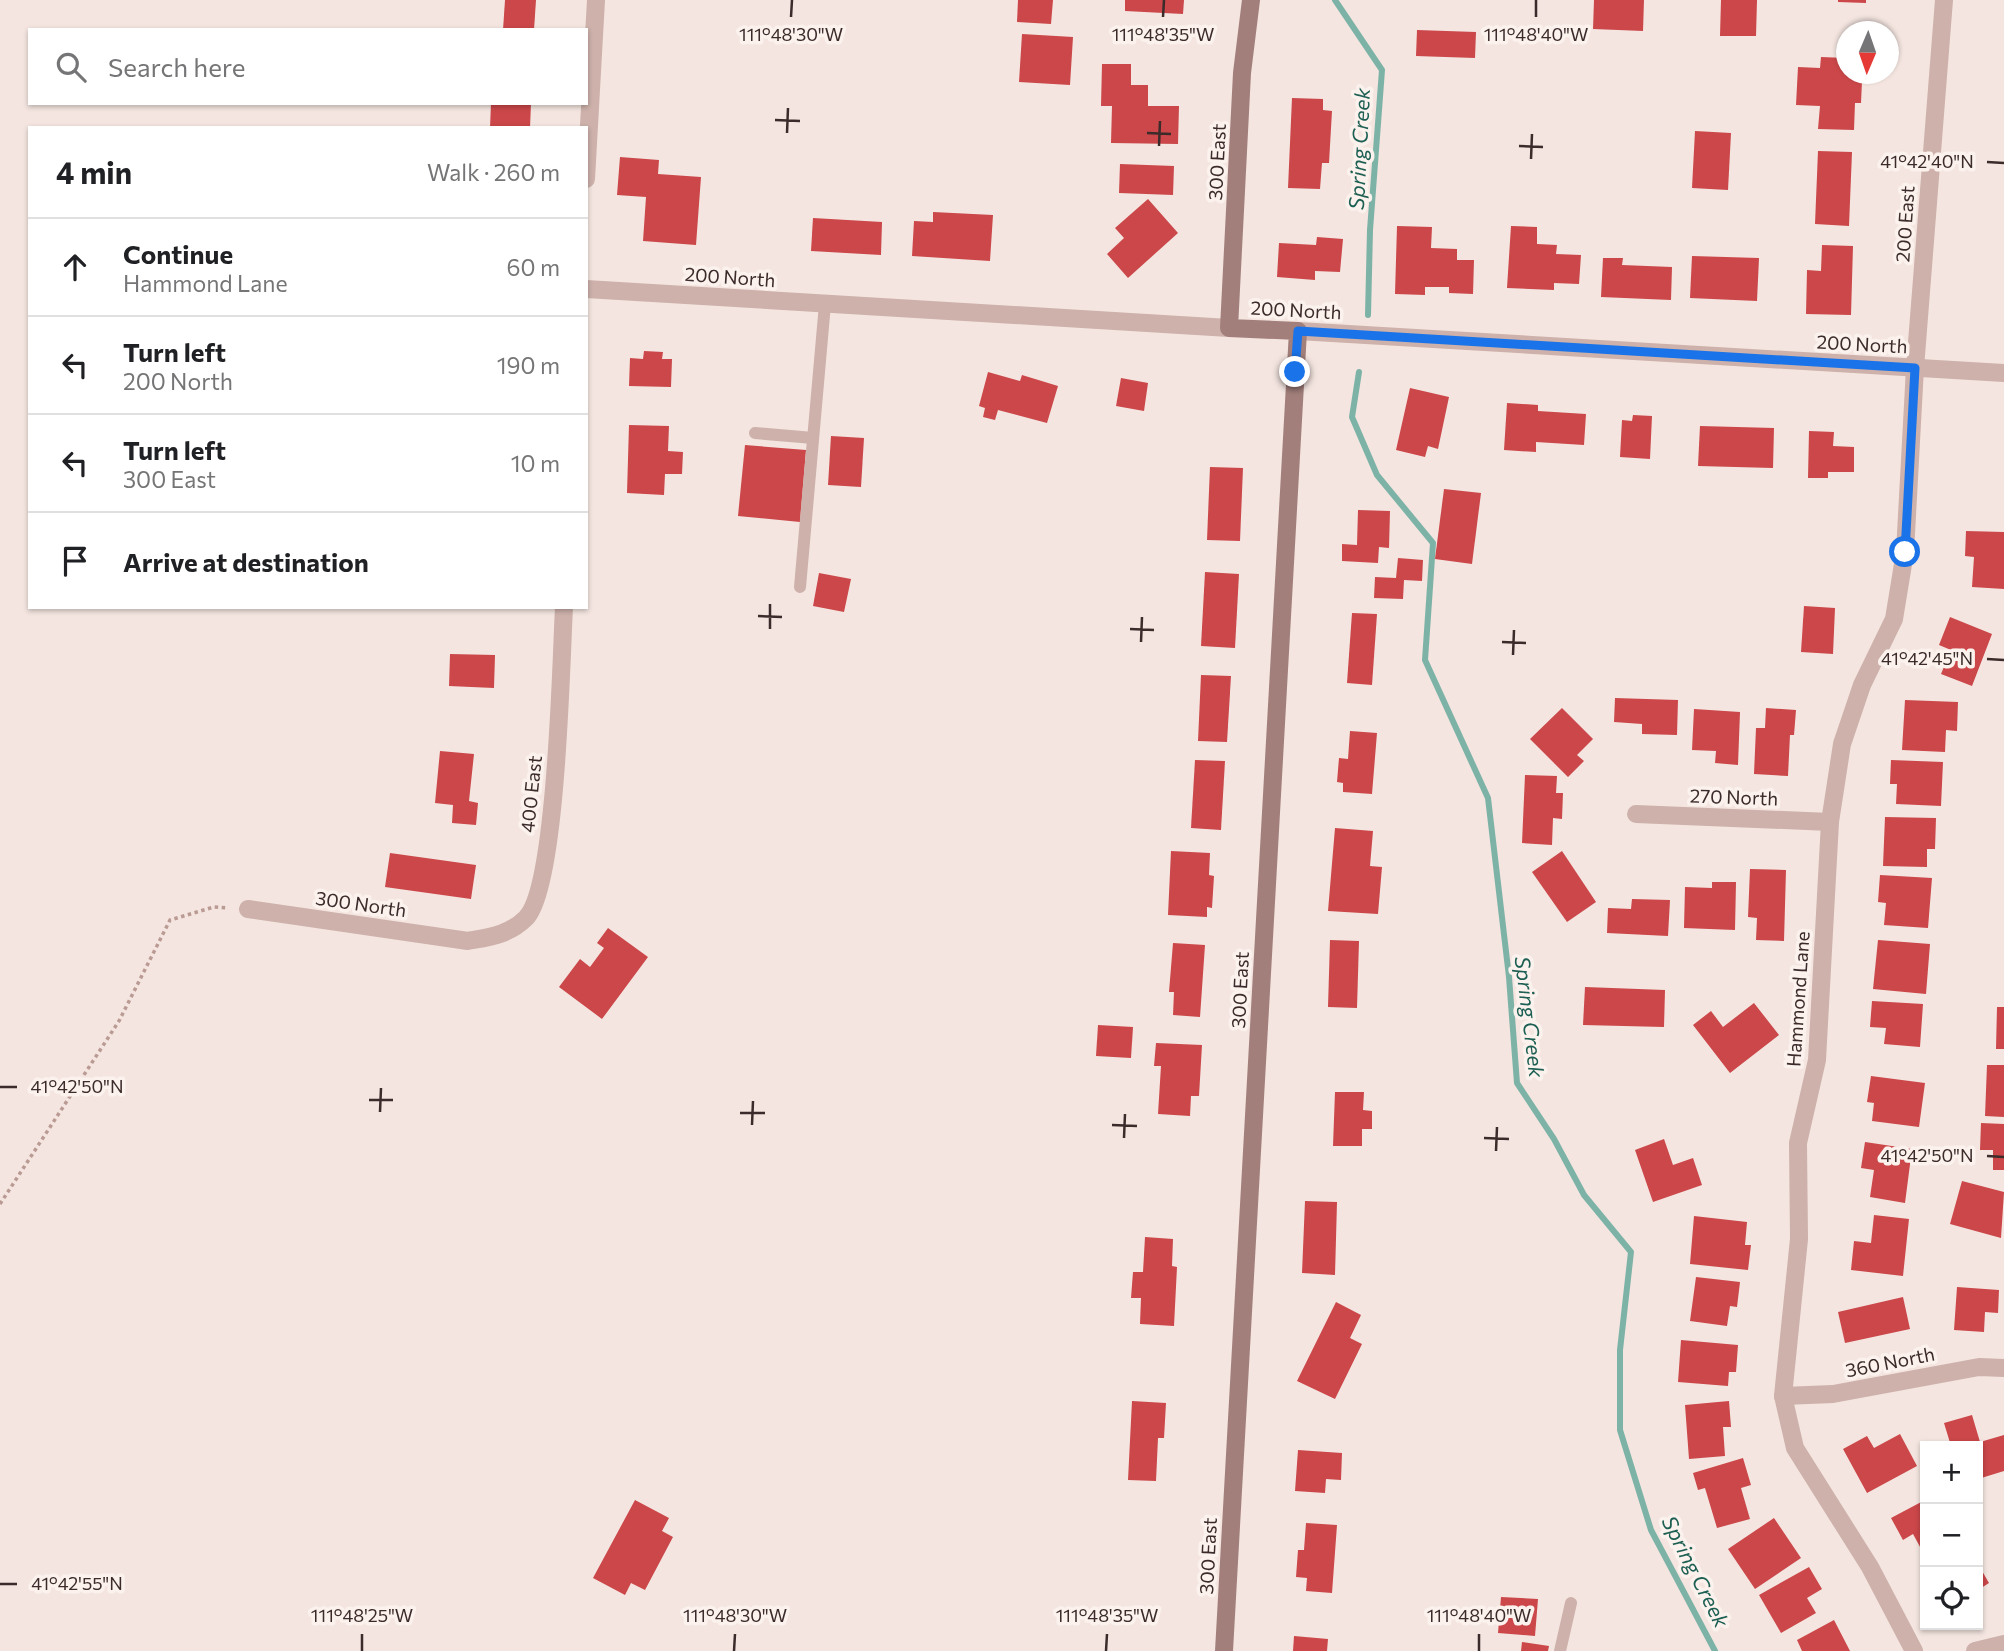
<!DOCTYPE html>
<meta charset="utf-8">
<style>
:root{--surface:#fff;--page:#f6f6f6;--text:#202124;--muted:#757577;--line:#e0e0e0}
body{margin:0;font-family:Commissioner,sans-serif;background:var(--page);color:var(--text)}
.controls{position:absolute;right:21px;bottom:21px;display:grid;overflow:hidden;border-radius:0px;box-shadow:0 2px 5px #0004}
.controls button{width:63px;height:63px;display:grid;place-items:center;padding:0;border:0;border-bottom:2px solid var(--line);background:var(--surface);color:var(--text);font:35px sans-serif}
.compass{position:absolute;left:1836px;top:21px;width:63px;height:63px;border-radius:50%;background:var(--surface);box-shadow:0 2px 5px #0004;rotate:182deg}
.stop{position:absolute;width:21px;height:21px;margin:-16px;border:5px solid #1a73e8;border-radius:50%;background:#fff}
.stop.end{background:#1a73e8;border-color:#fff;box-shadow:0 2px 7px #0008}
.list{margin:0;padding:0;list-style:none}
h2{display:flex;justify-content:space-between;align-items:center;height:91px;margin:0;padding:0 28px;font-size:30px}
h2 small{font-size:23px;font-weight:400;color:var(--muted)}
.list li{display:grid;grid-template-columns:46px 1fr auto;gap:21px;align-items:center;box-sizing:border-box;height:98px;padding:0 28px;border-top:2px solid var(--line)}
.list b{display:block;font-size:26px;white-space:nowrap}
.list p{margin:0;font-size:23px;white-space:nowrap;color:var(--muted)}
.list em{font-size:23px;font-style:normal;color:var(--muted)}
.icon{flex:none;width:38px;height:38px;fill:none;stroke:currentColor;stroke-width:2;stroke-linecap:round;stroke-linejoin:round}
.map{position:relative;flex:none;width:2004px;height:1651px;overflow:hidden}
.search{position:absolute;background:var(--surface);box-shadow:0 2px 5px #0004;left:28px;top:28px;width:560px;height:77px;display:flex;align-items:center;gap:18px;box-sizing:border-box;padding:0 24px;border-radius:0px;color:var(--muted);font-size:26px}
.panel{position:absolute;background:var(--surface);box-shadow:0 2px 5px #0004;left:28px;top:126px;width:560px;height:483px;border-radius:0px}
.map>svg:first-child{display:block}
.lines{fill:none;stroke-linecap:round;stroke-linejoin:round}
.stream{stroke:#7db3a7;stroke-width:6}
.building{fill:#cb4749}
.path{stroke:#ba9b94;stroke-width:3.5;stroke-dasharray:3.5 3.5;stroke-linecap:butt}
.lane{stroke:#cdb1aa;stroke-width:12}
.street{stroke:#cdb1aa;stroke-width:18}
.secondary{stroke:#a27f7b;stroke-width:18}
.route{stroke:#1a73e8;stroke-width:9}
.ticks{fill:none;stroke:#3b2b2a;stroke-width:2.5}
.labels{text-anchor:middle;stroke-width:7;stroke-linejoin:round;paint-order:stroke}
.street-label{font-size:19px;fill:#3b2b2a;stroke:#fbf1ed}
.water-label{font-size:21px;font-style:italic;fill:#1d5f52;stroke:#fbf1ed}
.ticks-label{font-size:18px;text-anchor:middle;fill:#3b2b2a;stroke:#fbf1ed;stroke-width:7;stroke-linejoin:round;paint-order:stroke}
</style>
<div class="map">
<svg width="2004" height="1651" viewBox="0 0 2004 1651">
<rect width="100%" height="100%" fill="#f4e5e0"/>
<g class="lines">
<g class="stream">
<polyline points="1335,0 1382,70 1370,230 1368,315"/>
<polyline points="1359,372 1352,417 1377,475 1433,543 1425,660 1488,798 1509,977 1517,1083 1554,1139 1584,1195 1631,1252 1620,1350 1620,1430 1651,1530 1715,1651"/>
</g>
</g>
<g class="building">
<polygon points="505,0 536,0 534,30 503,30"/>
<polygon points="1018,0 1053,0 1051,24 1017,22"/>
<polygon points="1125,0 1184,0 1183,14 1125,11"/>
<polygon points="1594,0 1644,0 1643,31 1593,29"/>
<polygon points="1721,0 1757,0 1756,36 1720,36"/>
<polygon points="1838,0 1866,0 1866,3 1838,2"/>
<polygon points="1417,30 1476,32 1475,58 1416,56"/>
<polygon points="1022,34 1073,37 1070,85 1019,82"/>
<polygon points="1821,57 1846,58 1846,74 1854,74 1854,81 1862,81 1861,103 1855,103 1854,130 1818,129 1820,106 1796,105 1798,67 1820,68"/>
<polygon points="1102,64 1131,64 1131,85 1148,85 1148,106 1179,106 1178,144 1111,143 1112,106 1101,106"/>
<polygon points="1292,98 1323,99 1323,110 1332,111 1329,163 1322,163 1320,189 1288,188"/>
<polygon points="491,103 531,103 530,128 490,128"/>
<polygon points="1695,131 1731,133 1728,190 1692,188"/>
<polygon points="1818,151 1852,152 1849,226 1815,224"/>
<polygon points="620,157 659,160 658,174 701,177 696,245 643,241 646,197 617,195"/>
<polygon points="1120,164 1174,166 1173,195 1119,193"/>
<polygon points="1148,199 1178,233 1128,278 1107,254 1124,238 1115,228"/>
<polygon points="933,212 993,215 990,261 912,256 914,221 933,222"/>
<polygon points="813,218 882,222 881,255 811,251"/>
<polygon points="1397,226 1432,227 1431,248 1457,249 1457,260 1474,260 1473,294 1449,293 1449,287 1425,287 1425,295 1395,294"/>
<polygon points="1511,226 1537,227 1537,244 1557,245 1556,254 1581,255 1579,284 1554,283 1554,290 1507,288"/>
<polygon points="1317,237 1343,239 1340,272 1315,271 1315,280 1277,277 1279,243 1316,245"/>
<polygon points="1822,245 1853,246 1851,315 1806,314 1807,270 1821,271"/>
<polygon points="1692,256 1759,258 1757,301 1690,298"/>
<polygon points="1603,258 1623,258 1622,265 1672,267 1671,300 1601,297"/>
<polygon points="644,351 663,352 662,359 672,359 671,387 629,386 630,358 643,359"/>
<polygon points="988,372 1020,381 1022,375 1058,386 1047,423 998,410 995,420 983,417 985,408 979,406"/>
<polygon points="1121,378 1148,383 1144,411 1116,406"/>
<polygon points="1410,388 1449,397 1438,449 1428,446 1425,457 1396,450"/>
<polygon points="1507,403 1538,405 1538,411 1586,414 1584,445 1536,442 1536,452 1504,450"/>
<polygon points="1633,415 1652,416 1650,459 1620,457 1622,420 1632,421"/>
<polygon points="629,425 669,426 668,451 683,452 682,474 665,474 664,495 627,493"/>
<polygon points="1700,426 1774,428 1773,468 1698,466"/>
<polygon points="1809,431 1834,432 1833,446 1854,447 1854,472 1828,472 1828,478 1808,478"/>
<polygon points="831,436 864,438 861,487 828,485"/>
<polygon points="745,445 806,450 800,522 738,516"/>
<polygon points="1210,467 1243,468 1240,541 1207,540"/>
<polygon points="1444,489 1481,493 1472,564 1435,559"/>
<polygon points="1358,510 1390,511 1389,548 1379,547 1378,563 1342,561 1342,544 1357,545"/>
<polygon points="1966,531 2004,532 2004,589 1972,587 1974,557 1965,556"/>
<polygon points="1398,558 1423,560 1422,581 1404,580 1403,599 1374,598 1375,577 1396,578"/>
<polygon points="1205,572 1239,574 1235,648 1201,646"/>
<polygon points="819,573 851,579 844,612 813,606"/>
<polygon points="1804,606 1835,608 1833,654 1801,652"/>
<polygon points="1352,613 1377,614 1372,685 1347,683"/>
<polygon points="1950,617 1992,634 1972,686 1941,674 1951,650 1939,645"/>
<polygon points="450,654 495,655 494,688 449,686"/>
<polygon points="1201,675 1231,676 1227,742 1198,741"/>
<polygon points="1615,698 1678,700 1677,735 1642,734 1642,724 1614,722"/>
<polygon points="1905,700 1958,702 1957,731 1946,730 1945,752 1902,750"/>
<polygon points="1562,708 1593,739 1577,755 1584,761 1568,777 1530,739"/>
<polygon points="1766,708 1796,710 1794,735 1790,735 1788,776 1754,774 1756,728 1765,728"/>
<polygon points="1694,709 1740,712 1738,765 1715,763 1716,751 1692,750"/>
<polygon points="1350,731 1377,733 1372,794 1343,792 1343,783 1337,782 1339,758 1348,759"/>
<polygon points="440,751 474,754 469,801 478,803 476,825 452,823 453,805 435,803"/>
<polygon points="1195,760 1225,761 1221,830 1191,828"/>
<polygon points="1891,760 1943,762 1941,806 1896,804 1897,784 1890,784"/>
<polygon points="1525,775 1557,776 1556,793 1563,793 1562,819 1553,818 1552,845 1522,843"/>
<polygon points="1885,817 1936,818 1935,849 1927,849 1927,867 1883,866"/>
<polygon points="1335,828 1373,831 1370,866 1382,867 1378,914 1328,911"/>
<polygon points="1171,851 1210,853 1209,875 1214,876 1212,908 1207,907 1207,917 1168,915"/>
<polygon points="1562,851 1596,902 1567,922 1532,872"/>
<polygon points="390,853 476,865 471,899 385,887"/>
<polygon points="1750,869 1786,870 1784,941 1756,940 1757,918 1748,917"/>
<polygon points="1880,875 1932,878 1928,928 1884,925 1886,903 1878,902"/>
<polygon points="1712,882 1736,882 1735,930 1684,928 1685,887 1712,888"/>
<polygon points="1632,899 1670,900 1668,936 1607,933 1608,908 1631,909"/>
<polygon points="608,928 648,957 602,1019 559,987 580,959 590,967 604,948 597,943"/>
<polygon points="1330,940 1359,941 1357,1008 1328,1007"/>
<polygon points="1878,940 1930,944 1926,994 1873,989"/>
<polygon points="1173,943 1205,945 1200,1017 1173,1015 1174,992 1169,992"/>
<polygon points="1585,987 1665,990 1664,1027 1583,1025"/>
<polygon points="1872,1001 1923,1004 1920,1047 1884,1044 1886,1028 1870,1027"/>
<polygon points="1754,1003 1779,1035 1730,1073 1693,1025 1711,1011 1723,1027"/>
<polygon points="1997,1007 2004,1007 2004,1049 1996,1049"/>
<polygon points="1098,1025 1133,1027 1131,1058 1096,1056"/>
<polygon points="1156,1043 1202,1045 1199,1096 1191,1096 1190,1116 1158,1114 1161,1066 1154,1066"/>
<polygon points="1987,1065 2004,1065 2004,1117 1985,1116"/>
<polygon points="1871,1076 1925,1083 1919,1127 1872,1121 1874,1103 1867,1102"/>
<polygon points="1335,1092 1364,1092 1363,1110 1372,1111 1372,1129 1362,1129 1362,1146 1333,1146"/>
<polygon points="1981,1123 2004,1124 2004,1170 1993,1170 1993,1150 1980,1150"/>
<polygon points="1664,1139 1673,1165 1693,1158 1702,1185 1653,1202 1635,1150"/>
<polygon points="1865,1142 1912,1149 1905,1203 1870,1197 1874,1170 1861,1168"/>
<polygon points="1962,1181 2004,1192 2001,1238 1950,1224"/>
<polygon points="1305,1201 1337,1202 1335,1275 1302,1273"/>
<polygon points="1874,1215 1909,1219 1903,1276 1851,1270 1854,1241 1871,1243"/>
<polygon points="1694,1216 1747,1222 1745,1245 1751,1245 1748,1270 1690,1264"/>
<polygon points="1145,1237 1173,1239 1172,1266 1177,1267 1174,1326 1140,1324 1141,1298 1131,1298 1133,1272 1143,1272"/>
<polygon points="1696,1277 1740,1282 1737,1307 1730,1306 1727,1326 1690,1321"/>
<polygon points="1957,1287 1999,1290 1998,1313 1985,1312 1984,1332 1954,1330"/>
<polygon points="1903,1297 1910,1329 1845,1343 1838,1312"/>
<polygon points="1336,1302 1361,1315 1350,1338 1362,1344 1335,1399 1297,1381"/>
<polygon points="1681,1340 1738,1345 1736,1372 1729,1372 1728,1386 1678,1382"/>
<polygon points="1132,1401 1166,1403 1164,1438 1158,1438 1156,1481 1128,1480"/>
<polygon points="1729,1401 1731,1427 1723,1427 1725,1456 1689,1459 1685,1405"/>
<polygon points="1972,1415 1980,1442 2004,1435 2004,1471 1978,1479 1978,1446 1951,1446 1944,1423"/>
<polygon points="1900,1434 1917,1466 1867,1493 1843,1449 1867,1436 1874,1448"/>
<polygon points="1298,1450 1342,1453 1341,1480 1326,1479 1325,1493 1295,1491"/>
<polygon points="1743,1458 1751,1485 1741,1488 1750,1519 1717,1528 1705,1488 1698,1490 1693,1473"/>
<polygon points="635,1500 669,1518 662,1531 673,1537 645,1590 631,1583 625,1595 593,1578"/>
<polygon points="1925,1500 1925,1556 1913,1534 1903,1540 1891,1518"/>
<polygon points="1774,1518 1801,1558 1755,1589 1728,1549"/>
<polygon points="1306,1523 1337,1525 1332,1593 1306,1591 1307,1578 1296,1577 1298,1550 1304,1550"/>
<polygon points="1978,1564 1989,1583 1978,1590"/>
<polygon points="1809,1567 1822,1589 1807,1598 1816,1613 1781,1633 1759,1595"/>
<polygon points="1501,1597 1538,1599 1535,1636 1498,1633"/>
<polygon points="1834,1620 1850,1651 1802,1651 1797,1640"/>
<polygon points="1294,1636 1328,1639 1327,1651 1293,1651"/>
<polygon points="1522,1642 1549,1646 1548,1651 1521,1651"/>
</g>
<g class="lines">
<polyline class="path" points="0,1204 119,1021 170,920 214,907 228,908"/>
<g class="lane">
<polyline points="755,433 813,438"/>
<polyline points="800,587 825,304"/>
<polyline points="1560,1651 1571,1603"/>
</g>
<g class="street">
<polyline points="586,179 596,0"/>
<polyline points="586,289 1229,328"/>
<polyline points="1298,331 2004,373"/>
<polyline points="1636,814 1830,822"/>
<path d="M248 909 468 941C490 937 509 935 526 918 557 887 561 660 564 607"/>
<polyline points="1783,1396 1833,1394 1979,1367 2004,1368"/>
<polyline points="1914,1651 1870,1567 1795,1448 1783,1396 1799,1239 1798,1143 1817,1060 1830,822 1842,744 1862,685 1894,619 1905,552 1915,368 1944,0"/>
<polyline points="1975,1651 2004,1644"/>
</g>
<polyline class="secondary" points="1224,1651 1298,331 1229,328 1242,73 1251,0"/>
</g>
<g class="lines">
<polyline class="route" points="1295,372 1298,331 1915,368 1905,552"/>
</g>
<path class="ticks" d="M791 17 792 0M1163 17 1164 0M1536 17V0M775 120 800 121M787 133 788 108M1147 133 1171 134M1159 146 1160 121M1519 146 1543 147M1531 159 1532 134M1987 162 2004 163M758 616 782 617M770 629V604M1130 629 1154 630M1141 642 1142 617M1502 642 1526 643M1513 655 1514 630M1987 659 2004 660M0 1087H17M369 1100H393M380 1112 381 1088M740 1113H765M752 1125 753 1101M1112 1125 1137 1126M1124 1138 1125 1114M1484 1138 1509 1139M1496 1151 1497 1127M1987 1156 2004 1157M0 1584H17M362 1651V1634M734 1651 735 1634M1106 1651 1107 1634M1479 1651V1634"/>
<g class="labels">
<g class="street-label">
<text transform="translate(1217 162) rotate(-87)" y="7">300 East</text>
<text transform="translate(1905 224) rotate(-86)" y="7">200 East</text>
<text transform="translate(730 277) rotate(4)" y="7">200 North</text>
<text transform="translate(1296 310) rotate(3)" y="7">200 North</text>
<text transform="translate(1862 344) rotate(3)" y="7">200 North</text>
<text transform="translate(531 794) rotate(-84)" y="7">400 East</text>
<text transform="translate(1734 797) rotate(2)" y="7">270 North</text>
<text transform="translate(361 904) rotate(8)" y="7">300 North</text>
<text transform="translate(1240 990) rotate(-87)" y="7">300 East</text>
<text transform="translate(1798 999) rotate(-86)" y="7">Hammond Lane</text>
<text transform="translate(1890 1362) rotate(-11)" y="7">360 North</text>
<text transform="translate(1208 1556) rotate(-87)" y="7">300 East</text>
</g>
<g class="water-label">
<text transform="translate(1360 149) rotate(-87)" y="7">Spring Creek</text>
<text transform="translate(1529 1017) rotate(83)" y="7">Spring Creek</text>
<text transform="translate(1695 1572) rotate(63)" y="7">Spring Creek</text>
</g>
</g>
<g class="ticks-label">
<text x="791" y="41">111°48'30"W</text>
<text x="1163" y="41">111°48'35"W</text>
<text x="1536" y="41">111°48'40"W</text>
<text x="1927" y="168">41°42'40"N</text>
<text x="1927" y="665">41°42'45"N</text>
<text x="77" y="1093">41°42'50"N</text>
<text x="1927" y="1162">41°42'50"N</text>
<text x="77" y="1590">41°42'55"N</text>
<text x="362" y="1622">111°48'25"W</text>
<text x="735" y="1622">111°48'30"W</text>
<text x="1107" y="1622">111°48'35"W</text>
<text x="1479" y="1622">111°48'40"W</text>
</g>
</svg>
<div class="controls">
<button>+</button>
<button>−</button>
<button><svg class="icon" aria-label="locate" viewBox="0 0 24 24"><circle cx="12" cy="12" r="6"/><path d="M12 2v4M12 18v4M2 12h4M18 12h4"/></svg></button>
</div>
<svg class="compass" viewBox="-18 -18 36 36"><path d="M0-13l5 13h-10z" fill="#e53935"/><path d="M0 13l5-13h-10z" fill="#757577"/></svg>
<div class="stop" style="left:1905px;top:552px"></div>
<div class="stop end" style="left:1295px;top:372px"></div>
<div class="search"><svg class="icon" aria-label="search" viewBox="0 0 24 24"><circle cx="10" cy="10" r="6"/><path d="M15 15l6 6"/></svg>Search here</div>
<section class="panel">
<h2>4 min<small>Walk · 260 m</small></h2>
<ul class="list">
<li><svg class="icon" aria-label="ahead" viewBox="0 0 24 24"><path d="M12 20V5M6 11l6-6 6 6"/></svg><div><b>Continue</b><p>Hammond Lane</p></div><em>60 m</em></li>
<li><svg class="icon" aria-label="left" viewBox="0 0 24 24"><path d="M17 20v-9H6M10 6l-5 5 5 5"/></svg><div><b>Turn left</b><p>200 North</p></div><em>190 m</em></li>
<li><svg class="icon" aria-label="left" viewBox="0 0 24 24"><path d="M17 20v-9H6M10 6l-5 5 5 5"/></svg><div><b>Turn left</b><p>300 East</p></div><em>10 m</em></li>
<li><svg class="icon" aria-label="arrive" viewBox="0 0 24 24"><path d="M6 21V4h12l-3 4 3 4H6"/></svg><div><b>Arrive at destination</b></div></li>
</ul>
</section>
</div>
